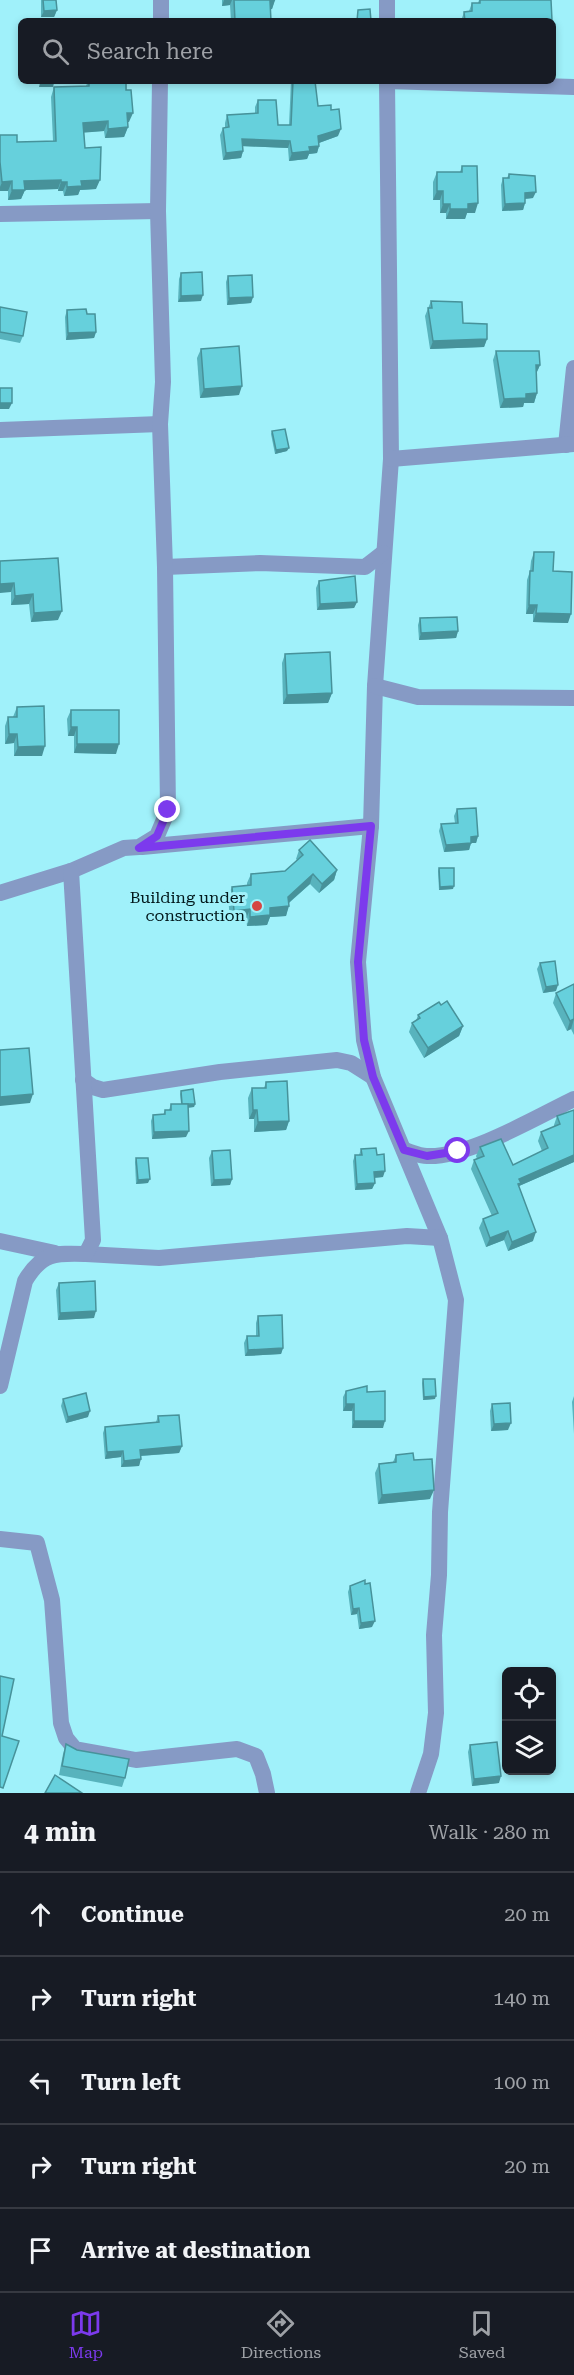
<!DOCTYPE html>
<meta charset="utf-8">
<style>
:root{--surface:#171b24;--page:#242831;--text:#f1f3f6;--muted:#9ea1a6;--line:#363941;--accent:#7c3aed}
body{margin:0;font-family:"Roboto Serif",serif;background:var(--page);color:var(--text)}
.controls{position:absolute;right:18px;bottom:18px;display:grid;overflow:hidden;border-radius:9px;box-shadow:0 3px 9px #0003}
.controls button{width:54px;height:54px;display:grid;place-items:center;padding:0;border:0;border-bottom:2px solid var(--line);background:var(--surface);color:var(--text);font:30px sans-serif}
.stop{position:absolute;width:18px;height:18px;margin:-14px;border:4px solid #7c3aed;border-radius:50%;background:#fff}
.stop.end{background:#7c3aed;border-color:#fff;box-shadow:0 2px 6px #0008}
.list{margin:0;padding:0;list-style:none}
h2{display:flex;justify-content:space-between;align-items:center;height:78px;margin:0;padding:0 24px;font-size:26px}
h2 small{font-size:20px;font-weight:400;color:var(--muted)}
.list li{display:grid;grid-template-columns:39px 1fr auto;gap:18px;align-items:center;box-sizing:border-box;height:84px;padding:0 24px;border-top:2px solid var(--line)}
.list b{display:block;font-size:22px;white-space:nowrap}
.list em{font-size:20px;font-style:normal;color:var(--muted)}
.icon{flex:none;width:33px;height:33px;fill:none;stroke:currentColor;stroke-width:2;stroke-linecap:round;stroke-linejoin:round}
.map{position:relative;flex:none;width:574px;height:1793px;overflow:hidden}
.search{position:absolute;background:var(--surface);box-shadow:0 3px 9px #0003;left:18px;right:18px;top:18px;height:66px;display:flex;align-items:center;gap:15px;box-sizing:border-box;padding:0 21px;border-radius:9px;color:var(--muted);font-size:22px}
.sheet{height:498px;background:var(--surface)}
nav{display:flex;justify-content:space-around;align-items:center;box-sizing:border-box;height:84px;border-top:2px solid var(--line);background:var(--surface);font-size:16px;color:var(--muted)}
nav a{display:grid;justify-items:center;gap:3px}
nav .on{color:var(--accent)}
.map>svg:first-child{display:block}
.lines{fill:none;stroke-linecap:round;stroke-linejoin:round}
.minor{stroke:#869ac5;stroke-width:16}
.wall{fill:#58b3bd}
.shaded-wall{fill:#47929a}
.building{fill:#66d0dc;stroke:#47929a;stroke-width:1.5}
.route{stroke:#7c3aed;stroke-width:8}
.poi-dot{fill:#d54643;stroke:#a0f1fa;stroke-width:2}
.labels{text-anchor:middle;stroke-width:6;stroke-linejoin:round;paint-order:stroke}
.poi-label{font-size:16px;fill:#02181b;stroke:#a0f1fa;text-anchor:end}
</style>
<div class="map">
<svg width="574" height="1793" viewBox="0 0 574 1793">
<rect width="100%" height="100%" fill="#a0f1fa"/>
<g class="lines">
<g class="minor">
<polyline points="161,21 161,0"/>
<polyline points="387,21 387,0"/>
<polyline points="387,81 391,459 375,686 371,826 358,962 364,1040 373,1077 440,1238 456,1300 440,1512 439,1575 434,1635 436,1713 431,1754 418,1793"/>
<polyline points="387,81 574,87"/>
<polyline points="0,214 158,211"/>
<polyline points="0,430 160,424"/>
<polyline points="566,445 574,368"/>
<polyline points="391,459 574,444"/>
<polyline points="165,567 260,563 365,567 383,553"/>
<polyline points="375,686 418,697 574,698"/>
<polyline points="142,847 371,826"/>
<polyline points="0,893 71,871 124,848 139,847 157,836 168,810 165,567 160,424 163,382 158,211 160,81"/>
<polyline points="83,1080 93,1087 103,1090 220,1072 337,1060 351,1063 373,1077"/>
<path d="M404 1150C411 1152 420 1156 427 1156 467 1158 537 1117 574 1099"/>
<polyline points="0,1241 55,1253"/>
<polyline points="86,1254 159,1258 407,1236 440,1238"/>
<path d="M0 1386 25 1281C42 1252 56 1253 86 1254L93 1240 71 871"/>
<polyline points="0,1539 37,1543 52,1600 61,1723 66,1738 75,1749 136,1760 237,1749 256,1756 263,1774 267,1793"/>
</g>
</g>
<g class="wall">
<polygon points="41,0 56,0 57,10 54,17 41,17"/>
<polygon points="222,0 275,0 272,9 270,9 271,21 231,21 230,5 222,6"/>
<polygon points="479,0 551,0 552,21 461,21 464,12 469,11 472,3 478,3"/>
<polygon points="88,81 126,81 129,122 127,122 128,127 124,137 105,138 104,131 84,132 85,148 96,189 80,190 78,195 64,196 63,191 58,191 58,189 25,190 21,199 8,200 8,191 0,191 0,135 17,142 53,141 51,97 54,87 86,86"/>
<polygon points="291,81 315,81 318,106 331,110 338,136 319,143 319,146 317,153 309,154 307,159 289,161 288,148 243,146 243,151 241,158 223,160 220,135 223,128 225,128 225,123 227,115 255,113 255,107 258,100 278,125 289,125"/>
<polygon points="462,166 475,213 467,213 465,219 446,219 446,213 440,213 440,200 433,200 433,182 437,172 460,172"/>
<polygon points="509,174 533,198 525,199 525,203 523,210 502,211 501,185 503,178 507,178"/>
<polygon points="181,273 201,301 178,302 179,279"/>
<polygon points="228,276 253,297 251,303 227,305 226,282"/>
<polygon points="431,301 487,339 484,347 430,349 425,316"/>
<polygon points="0,307 23,336 20,343 0,339"/>
<polygon points="67,310 87,314 96,332 94,338 66,340 65,317"/>
<polygon points="201,349 239,395 200,398 197,358"/>
<polygon points="496,351 540,365 536,374 537,393 534,403 524,403 523,407 500,408 493,360"/>
<polygon points="272,431 287,451 275,454 271,434"/>
<polygon points="534,552 553,571 568,623 533,622 533,614 526,614 527,580 530,571 531,561"/>
<polygon points="0,561 58,620 31,622 29,604 11,605 11,592"/>
<polygon points="319,581 357,602 354,608 317,610 316,588"/>
<polygon points="420,618 458,631 456,638 419,640 418,625"/>
<polygon points="285,654 332,693 328,703 283,704 282,663"/>
<polygon points="17,707 42,756 14,756 14,743 5,744 5,726 8,717 13,717"/>
<polygon points="71,710 116,754 74,753 74,736 68,736 67,719"/>
<polygon points="457,809 478,836 476,843 471,843 469,850 444,852 439,831 441,824 455,823 454,816"/>
<polygon points="299,850 337,870 334,880 319,893 310,884 289,903 286,916 270,917 267,925 247,926 246,919 230,920 228,896 232,887 247,886 247,883 251,874 285,871 297,860 296,859"/>
<polygon points="439,868 453,889 439,890 438,871"/>
<polygon points="540,963 556,991 543,993 537,969"/>
<polygon points="574,984 574,1035 571,1029 567,1031 553,1003 556,993"/>
<polygon points="441,1005 463,1026 459,1036 424,1058 409,1032 412,1023 416,1021 418,1015"/>
<polygon points="266,1082 289,1121 286,1130 254,1132 254,1119 249,1119 248,1098 252,1088 264,1088"/>
<polygon points="181,1091 195,1104 194,1107 188,1108 186,1137 152,1139 151,1121 153,1115 163,1115 165,1110 169,1110 171,1104 181,1104 180,1094"/>
<polygon points="574,1110 574,1162 519,1186 533,1241 508,1251 504,1240 486,1247 479,1228 483,1219 492,1216 471,1169 474,1160 477,1159 476,1156 480,1147 513,1165 542,1151 538,1141 541,1132 554,1127 554,1125 557,1116"/>
<polygon points="361,1149 377,1155 383,1177 374,1178 375,1183 372,1189 355,1190 353,1161 355,1155 359,1155"/>
<polygon points="212,1151 232,1179 230,1185 211,1186 209,1158"/>
<polygon points="136,1158 148,1183 136,1184 135,1162"/>
<polygon points="59,1283 94,1318 58,1320 56,1290"/>
<polygon points="258,1316 283,1348 281,1354 245,1356 244,1343 247,1336 256,1336 256,1323"/>
<polygon points="423,1379 435,1399 423,1400 422,1383"/>
<polygon points="346,1391 367,1392 383,1428 352,1428 352,1411 343,1411 343,1397"/>
<polygon points="574,1396 574,1434 572,1402"/>
<polygon points="63,1399 88,1417 66,1423 61,1406"/>
<polygon points="492,1404 508,1430 491,1431 490,1411"/>
<polygon points="158,1416 182,1446 179,1453 141,1456 139,1466 121,1467 121,1457 105,1459 103,1433 105,1427 156,1422"/>
<polygon points="396,1455 414,1460 430,1499 378,1504 375,1473 379,1464 393,1462"/>
<polygon points="365,1584 372,1627 359,1629 357,1614 351,1615 348,1592 350,1586"/>
<polygon points="66,1744 125,1778 122,1787 59,1775 63,1754"/>
<polygon points="470,1745 499,1783 472,1786 468,1752"/>
</g>
<g class="shaded-wall">
<polygon points="224,0 232,0 230,5 222,6"/>
<polygon points="275,0 272,9 267,10 270,1"/>
<polygon points="57,10 54,17 41,17 44,11"/>
<polygon points="40,83 54,83 53,87 39,87"/>
<polygon points="127,113 133,113 129,122 123,122"/>
<polygon points="108,121 104,131 80,133 83,123"/>
<polygon points="128,127 124,137 105,138 108,129"/>
<polygon points="341,129 338,136 316,144 318,136"/>
<polygon points="242,139 290,141 288,148 240,146"/>
<polygon points="319,146 317,153 309,154 307,159 289,161 292,153 309,147"/>
<polygon points="243,151 241,158 223,160 226,153"/>
<polygon points="61,180 58,189 25,190 21,199 8,200 12,190 24,181"/>
<polygon points="100,180 96,189 80,190 78,195 64,196 67,187 81,181"/>
<polygon points="12,181 8,191 0,191 0,187 2,182"/>
<polygon points="61,182 67,182 63,191 58,191"/>
<polygon points="437,191 443,191 440,200 433,200"/>
<polygon points="536,192 533,198 523,199 525,193"/>
<polygon points="478,203 475,213 467,213 465,219 446,219 450,209 468,204"/>
<polygon points="525,203 523,210 502,211 505,204"/>
<polygon points="443,204 450,204 446,213 440,213"/>
<polygon points="203,295 201,301 178,302 181,296"/>
<polygon points="253,297 251,303 227,305 229,298"/>
<polygon points="96,332 94,338 66,340 68,333"/>
<polygon points="487,339 484,347 430,349 433,341"/>
<polygon points="536,365 540,365 536,374"/>
<polygon points="242,386 239,395 200,398 204,389"/>
<polygon points="537,393 534,403 524,403 523,407 500,408 504,399 526,394"/>
<polygon points="0,403 12,403 9,409 0,409"/>
<polygon points="289,448 287,451 275,454 276,450"/>
<polygon points="14,583 11,592 0,593 0,584"/>
<polygon points="33,594 29,604 11,605 15,596"/>
<polygon points="357,602 354,608 317,610 320,604"/>
<polygon points="529,605 537,605 533,614 526,614"/>
<polygon points="62,611 58,620 31,622 34,613"/>
<polygon points="536,613 571,614 568,623 533,622"/>
<polygon points="458,631 456,638 419,640 421,633"/>
<polygon points="332,693 328,703 283,704 287,695"/>
<polygon points="71,727 77,727 74,736 68,736"/>
<polygon points="9,734 17,734 14,743 5,744"/>
<polygon points="77,744 119,744 116,754 74,753"/>
<polygon points="45,746 42,756 14,756 18,747"/>
<polygon points="478,836 476,843 468,843 471,837"/>
<polygon points="471,843 469,850 444,852 446,845"/>
<polygon points="337,870 334,880 319,893 322,884"/>
<polygon points="313,874 310,884 285,906 288,897"/>
<polygon points="454,886 453,889 439,890 440,887"/>
<polygon points="289,906 286,916 270,917 267,925 247,926 250,917 270,908"/>
<polygon points="250,909 246,919 230,920 234,911"/>
<polygon points="558,985 556,991 543,993 546,987"/>
<polygon points="574,1019 571,1029 567,1031 570,1021"/>
<polygon points="463,1026 459,1036 424,1058 428,1048"/>
<polygon points="33,1094 30,1103 0,1106 0,1097"/>
<polygon points="195,1104 194,1107 181,1108 182,1105"/>
<polygon points="253,1110 257,1110 254,1119 249,1119"/>
<polygon points="289,1121 286,1130 254,1132 258,1122"/>
<polygon points="189,1131 186,1137 152,1139 154,1132"/>
<polygon points="574,1155 574,1162 519,1186 515,1193 519,1179"/>
<polygon points="385,1171 383,1177 371,1178 374,1172"/>
<polygon points="150,1179 148,1183 136,1184 138,1180"/>
<polygon points="232,1179 230,1185 211,1186 214,1180"/>
<polygon points="375,1183 372,1189 355,1190 357,1184"/>
<polygon points="508,1231 504,1240 486,1247 490,1238"/>
<polygon points="536,1232 533,1241 508,1251 512,1242"/>
<polygon points="96,1311 94,1318 58,1320 60,1313"/>
<polygon points="283,1348 281,1354 245,1356 248,1350"/>
<polygon points="436,1396 435,1399 423,1400 424,1397"/>
<polygon points="346,1404 354,1404 352,1411 343,1411"/>
<polygon points="90,1411 88,1417 66,1423 68,1417"/>
<polygon points="354,1421 385,1421 383,1428 352,1428"/>
<polygon points="511,1423 508,1430 491,1431 494,1424"/>
<polygon points="182,1446 179,1453 138,1456 140,1450"/>
<polygon points="123,1451 121,1457 105,1459 107,1452"/>
<polygon points="141,1459 139,1466 121,1467 124,1461"/>
<polygon points="434,1490 430,1499 378,1504 382,1495"/>
<polygon points="359,1608 357,1614 351,1615 353,1609"/>
<polygon points="375,1621 372,1627 359,1629 361,1623"/>
<polygon points="501,1776 499,1783 472,1786 474,1779"/>
</g>
<g class="building">
<polygon points="43,0 56,0 57,10 44,11"/>
<polygon points="234,0 275,0 270,1 271,21 235,21"/>
<polygon points="480,0 551,0 552,20 465,21 464,12 472,11 472,3 480,3"/>
<polygon points="370,9 371,21 357,21 358,10"/>
<rect x="40" y="81" width="14" height="2"/>
<polygon points="89,81 126,81 126,90 131,90 133,113 127,113 128,127 108,129 108,121 83,123 85,148 101,147 100,180 81,181 82,186 67,187 67,182 61,182 61,180 24,181 25,190 12,190 12,181 2,182 0,162 0,135 17,135 17,142 56,141 54,87 89,86"/>
<polygon points="293,81 315,81 318,106 331,105 331,110 339,109 341,129 318,136 319,146 309,147 310,151 292,153 290,141 242,139 243,151 226,153 223,128 229,127 227,115 258,113 258,100 276,100 278,125 291,125"/>
<polygon points="462,166 477,166 478,203 468,204 468,209 450,209 450,204 443,204 443,191 437,191 437,172 462,172"/>
<polygon points="509,174 535,176 536,192 525,193 525,203 505,204 503,178 509,178"/>
<polygon points="202,272 203,295 181,296 181,273"/>
<polygon points="252,275 253,297 229,298 228,276"/>
<polygon points="431,301 462,302 463,323 487,324 487,339 433,341 428,308 432,308"/>
<polygon points="0,307 27,312 23,336 0,332"/>
<polygon points="86,309 87,314 95,314 96,332 68,333 67,310"/>
<polygon points="239,346 242,386 204,389 201,349"/>
<polygon points="496,351 539,351 540,365 536,365 537,393 526,394 526,398 504,399"/>
<rect x="0" y="388" width="12" height="15"/>
<polygon points="285,429 289,448 276,450 272,431"/>
<polygon points="534,552 554,552 553,571 572,572 571,614 536,613 537,605 529,605 530,571 533,571"/>
<polygon points="58,558 62,611 34,613 33,594 15,596 14,583 0,584 0,561"/>
<polygon points="355,576 357,602 320,604 319,581"/>
<polygon points="457,617 458,631 421,633 420,618"/>
<polygon points="330,652 332,693 287,695 285,654"/>
<polygon points="44,706 45,746 18,747 17,734 9,734 8,717 17,717 17,707"/>
<polygon points="71,710 119,710 119,744 77,744 77,727 71,727"/>
<polygon points="476,808 478,836 471,837 471,843 446,845 441,824 458,823 457,809"/>
<polygon points="310,840 337,870 322,884 313,874 288,897 289,906 270,908 270,915 250,917 250,909 234,911 232,887 251,885 251,874 285,871 303,855 299,850"/>
<polygon points="439,868 454,868 454,886 440,887"/>
<polygon points="555,961 558,985 546,987 540,963"/>
<polygon points="574,984 574,1019 570,1021 556,993"/>
<polygon points="447,1001 463,1026 428,1048 412,1023 420,1018 418,1015 439,1002 441,1005"/>
<polygon points="29,1048 33,1094 0,1097 0,1050"/>
<polygon points="287,1081 289,1121 258,1122 257,1110 253,1110 252,1088 266,1088 266,1082"/>
<polygon points="193,1089 195,1104 182,1104 181,1091"/>
<polygon points="171,1104 188,1104 189,1131 154,1132 153,1115 165,1114 165,1110 171,1110"/>
<polygon points="574,1110 574,1155 519,1179 521,1183 518,1184 536,1232 512,1242 508,1231 490,1238 483,1219 498,1213 474,1160 484,1156 480,1147 501,1139 513,1165 548,1148 541,1132 560,1124 557,1116"/>
<polygon points="376,1148 377,1155 384,1154 385,1171 374,1172 375,1183 357,1184 355,1155 362,1155 361,1149"/>
<polygon points="230,1150 232,1179 214,1180 212,1151"/>
<polygon points="136,1158 148,1158 150,1179 138,1180"/>
<polygon points="95,1281 96,1311 60,1313 59,1283"/>
<polygon points="282,1315 283,1348 248,1350 247,1336 259,1336 258,1316"/>
<polygon points="423,1379 435,1379 436,1396 424,1397"/>
<polygon points="367,1386 367,1392 385,1391 385,1421 354,1421 354,1404 346,1404 346,1391"/>
<polygon points="86,1393 90,1411 68,1417 63,1399"/>
<polygon points="510,1403 511,1423 494,1424 492,1404"/>
<polygon points="179,1415 182,1446 140,1450 141,1459 124,1461 123,1451 107,1452 105,1427 159,1422 158,1416"/>
<polygon points="413,1453 414,1460 432,1459 434,1490 382,1495 379,1464 396,1462 396,1455"/>
<polygon points="365,1580 365,1584 370,1583 375,1621 361,1623 359,1608 353,1609 350,1586"/>
<polygon points="0,1676 14,1679 2,1736 19,1741 3,1788 0,1787"/>
<polygon points="497,1742 501,1776 474,1779 470,1745"/>
<polygon points="66,1744 77,1750 129,1759 125,1778 62,1766"/>
<polygon points="55,1775 82,1793 45,1793"/>
</g>
<g class="lines">
<polyline class="route" points="168,810 157,836 139,848 371,826 358,962 364,1040 373,1077 404,1150 427,1156 458,1151"/>
</g>
<circle class="poi-dot" cx="257" cy="906" r="6"/>
<g class="labels">
<g class="poi-label">
<text x="245" y="903">Building under<tspan x="245" dy="18">construction</tspan></text>
</g>
</g>
</svg>
<div class="controls">
<button><svg class="icon" aria-label="locate" viewBox="0 0 24 24"><circle cx="12" cy="12" r="6"/><path d="M12 2v4M12 18v4M2 12h4M18 12h4"/></svg></button>
<button><svg class="icon" aria-label="layers" viewBox="0 0 24 24"><path d="M12 4l9 5-9 5-9-5zM3 14l9 5 9-5"/></svg></button>
</div>
<div class="stop" style="left:458px;top:1151px"></div>
<div class="stop end" style="left:168px;top:810px"></div>
<div class="search"><svg class="icon" aria-label="search" viewBox="0 0 24 24"><circle cx="10" cy="10" r="6"/><path d="M15 15l6 6"/></svg>Search here</div>
</div>
<section class="sheet">
<h2>4 min<small>Walk · 280 m</small></h2>
<ul class="list">
<li><svg class="icon" aria-label="ahead" viewBox="0 0 24 24"><path d="M12 20V5M6 11l6-6 6 6"/></svg><div><b>Continue</b></div><em>20 m</em></li>
<li><svg class="icon" aria-label="right" viewBox="0 0 24 24"><path d="M7 20v-9h11M14 6l5 5-5 5"/></svg><div><b>Turn right</b></div><em>140 m</em></li>
<li><svg class="icon" aria-label="left" viewBox="0 0 24 24"><path d="M17 20v-9H6M10 6l-5 5 5 5"/></svg><div><b>Turn left</b></div><em>100 m</em></li>
<li><svg class="icon" aria-label="right" viewBox="0 0 24 24"><path d="M7 20v-9h11M14 6l5 5-5 5"/></svg><div><b>Turn right</b></div><em>20 m</em></li>
<li><svg class="icon" aria-label="arrive" viewBox="0 0 24 24"><path d="M6 21V4h12l-3 4 3 4H6"/></svg><div><b>Arrive at destination</b></div></li>
</ul>
</section>
<nav>
<a class="on"><svg class="icon" aria-label="map" viewBox="0 0 24 24"><path d="M3 6l6-2 6 2 6-2v14l-6 2-6-2-6 2zM9 4v14M15 6v14"/></svg>Map</a>
<a><svg class="icon" aria-label="directions" viewBox="0 0 24 24"><path d="M12 3l9 9-9 9-9-9zM9 14v-3h6M13 9l2 2-2 2"/></svg>Directions</a>
<a><svg class="icon" aria-label="saved" viewBox="0 0 24 24"><path d="M7 4h10v16l-5-4-5 4z"/></svg>Saved</a>
</nav>
